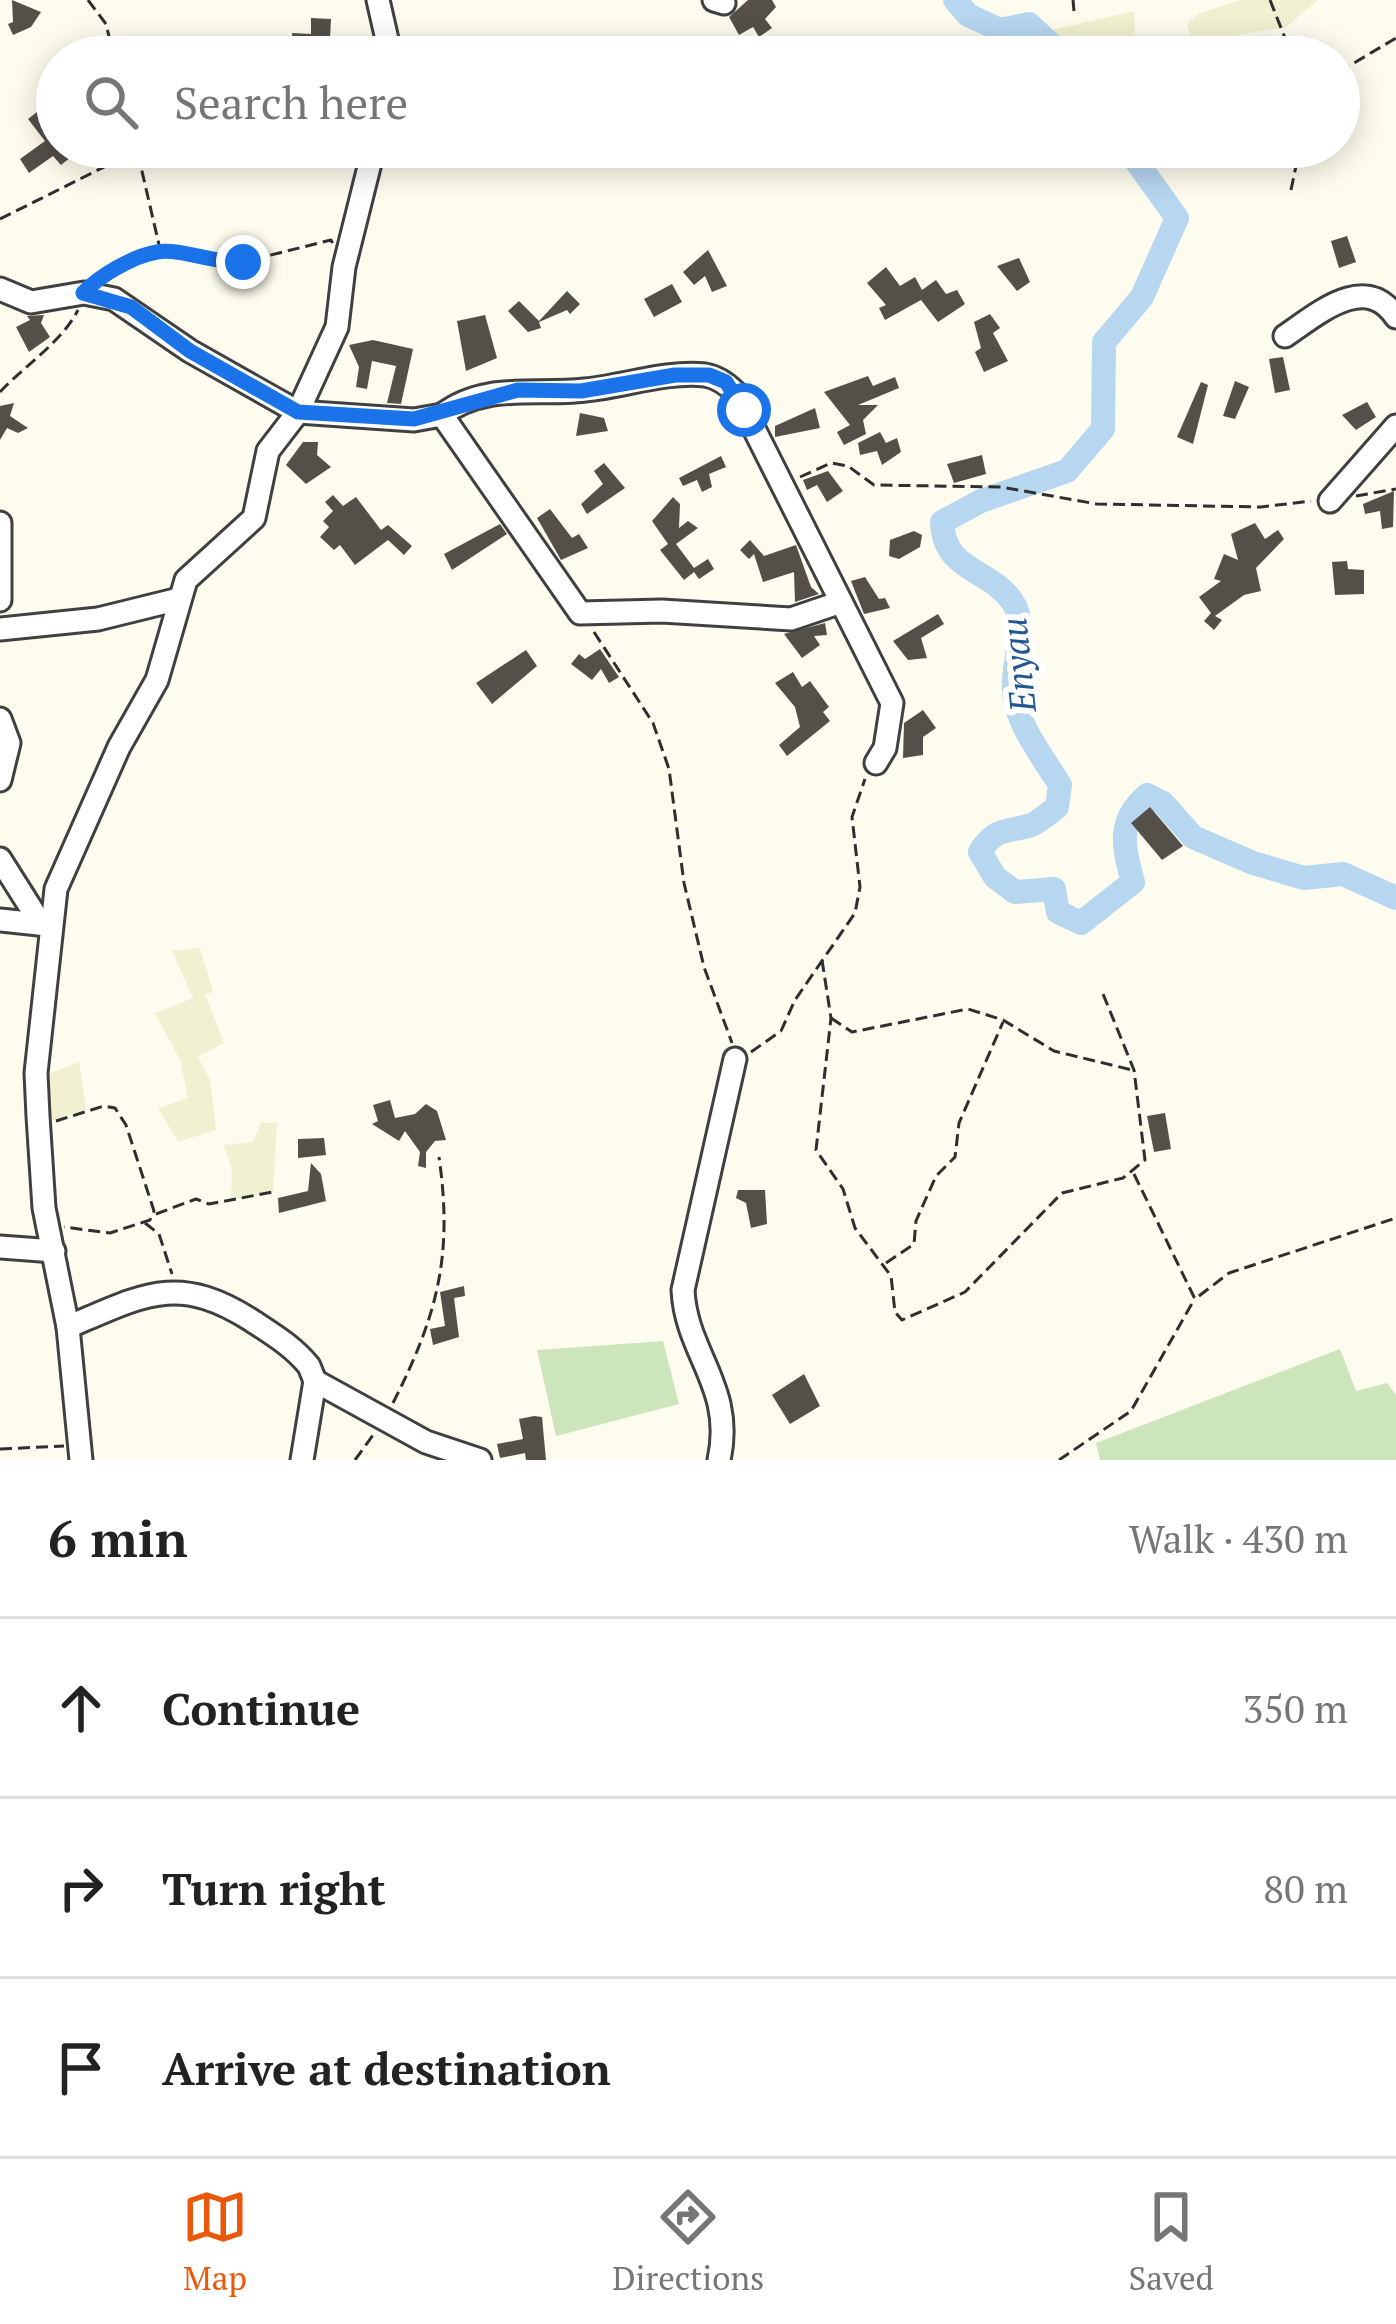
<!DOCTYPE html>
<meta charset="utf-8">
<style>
:root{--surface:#fff;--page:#f2f2f2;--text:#222;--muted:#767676;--line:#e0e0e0;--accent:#ea580c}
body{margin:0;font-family:"PT Serif",serif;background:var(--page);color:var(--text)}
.stop{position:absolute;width:36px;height:36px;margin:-27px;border:9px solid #1a73e8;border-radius:50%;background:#fff}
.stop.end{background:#1a73e8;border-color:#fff;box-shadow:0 3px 12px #0008}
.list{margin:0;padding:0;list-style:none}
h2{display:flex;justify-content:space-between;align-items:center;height:156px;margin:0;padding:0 48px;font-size:51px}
h2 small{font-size:39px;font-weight:400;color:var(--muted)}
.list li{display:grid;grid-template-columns:78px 1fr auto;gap:36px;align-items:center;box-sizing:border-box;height:180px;padding:0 48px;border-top:3px solid var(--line)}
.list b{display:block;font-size:45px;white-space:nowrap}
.list em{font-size:39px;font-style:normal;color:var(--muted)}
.icon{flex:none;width:66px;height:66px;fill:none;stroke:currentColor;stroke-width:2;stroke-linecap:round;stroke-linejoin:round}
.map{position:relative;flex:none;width:1396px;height:1460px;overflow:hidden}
.search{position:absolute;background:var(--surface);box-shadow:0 6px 30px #0003;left:36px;right:36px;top:36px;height:132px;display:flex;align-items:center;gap:30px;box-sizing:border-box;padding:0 42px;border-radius:66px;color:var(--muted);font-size:45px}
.sheet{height:696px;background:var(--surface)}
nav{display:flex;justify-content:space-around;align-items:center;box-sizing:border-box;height:168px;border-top:3px solid var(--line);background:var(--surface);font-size:33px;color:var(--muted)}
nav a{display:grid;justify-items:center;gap:6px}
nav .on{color:var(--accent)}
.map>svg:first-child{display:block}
.farmland{fill:#f1f1d1}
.green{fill:#cde5bb}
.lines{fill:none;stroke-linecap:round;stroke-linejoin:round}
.river{stroke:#b7d6f0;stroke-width:24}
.building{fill:#554f4a}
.minor-casing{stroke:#404040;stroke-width:27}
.path{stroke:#2f2f2f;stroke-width:3;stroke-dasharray:12 6;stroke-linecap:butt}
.minor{stroke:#fff;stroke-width:21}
.route{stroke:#1a73e8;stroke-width:15}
.labels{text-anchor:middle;stroke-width:12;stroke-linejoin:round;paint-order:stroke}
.water-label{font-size:36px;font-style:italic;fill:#225793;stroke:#fff}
</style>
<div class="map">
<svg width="1396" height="1460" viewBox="0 0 1396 1460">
<rect width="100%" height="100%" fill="#fdfcee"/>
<g class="farmland">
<polygon points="1242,0 1318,0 1286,27 1230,36 1220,49 1195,56 1187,24 1199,13"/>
<polygon points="1134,11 1136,57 1055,57 1048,31"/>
<polygon points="200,948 213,992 205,994 224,1043 198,1057 210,1080 216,1130 178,1142 158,1108 188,1098 180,1060 155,1013 193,998 172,951"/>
<polygon points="79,1062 86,1109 51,1121 50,1073"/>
<polygon points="261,1122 277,1123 273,1192 231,1200 232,1170 224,1145 253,1142"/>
</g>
<g class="green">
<polygon points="663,1341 679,1404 556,1436 537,1350"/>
<polygon points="1340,1349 1356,1391 1387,1383 1396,1395 1396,1460 1100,1460 1096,1443"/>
</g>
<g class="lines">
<g class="river">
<polyline points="955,0 968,15 1000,30 1029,24 1059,52 1056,57"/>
<path d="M1126 147 1177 218 1142 297 1104 342 1103 429 1067 471 981 501 942 522C944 572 989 568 1012 601 1030 627 1011 664 1014 693 1018 727 1043 757 1060 785L1057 807C1049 813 1039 822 1031 825 1006 833 995 827 980 852L995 877 1015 892 1054 889 1058 912 1081 923 1133 882C1123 847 1117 821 1147 795L1163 803 1193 837 1253 863 1304 878 1343 874 1396 898"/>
</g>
</g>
<g class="building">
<polygon points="12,0 41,12 31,27 13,35 8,24 13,22"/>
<polygon points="748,0 772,0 776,7 765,19 772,28 759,37 753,27 739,35 729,17"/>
<polygon points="311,18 331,19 329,57 294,57 292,33 311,34"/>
<polygon points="37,112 60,152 104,150 71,157 61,165 53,156 29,173 20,159 45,141 28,119"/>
<polygon points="1347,236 1356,262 1339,268 1331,241"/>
<polygon points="708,250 727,286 712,292 705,276 694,285 683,272"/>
<polygon points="1019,258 1030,282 1017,291 997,266"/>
<polygon points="886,267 900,286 915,277 922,290 936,280 946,294 957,290 965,304 938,322 921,300 885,320 879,308 886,305 867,283"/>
<polygon points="672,284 682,302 654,317 644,299"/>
<polygon points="567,291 580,304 570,314 567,310 539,322 541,328 528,332 508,311 519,301 539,321"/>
<polygon points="990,314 1000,328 993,333 1008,361 984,372 975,352 981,348 974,322"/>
<polygon points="44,315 41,323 50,337 29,352 16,327 30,320 27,316"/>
<polygon points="485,315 497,358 466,371 457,321"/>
<polygon points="373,340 413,349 401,404 387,403 396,366 372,361 367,389 356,387 359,367 349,345"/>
<polygon points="1283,357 1290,390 1275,393 1269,359"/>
<polygon points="868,376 873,386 895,377 899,388 858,405 878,405 863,420 866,434 844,445 837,432 850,425 824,392"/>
<polygon points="1235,381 1249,387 1235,419 1223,416"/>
<polygon points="1201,382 1208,385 1193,444 1177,437"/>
<polygon points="1367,402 1376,417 1356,430 1342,415"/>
<polygon points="14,403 10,416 28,428 18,433 7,428 0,440 0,406"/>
<polygon points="815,408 820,428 775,437 775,426"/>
<polygon points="580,413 604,418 608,431 576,436"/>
<polygon points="880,432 886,443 897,438 901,452 882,465 877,451 860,455 858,443"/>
<polygon points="303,442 318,442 317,455 331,467 306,484 286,465"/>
<polygon points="982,455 986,474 954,483 947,464"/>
<polygon points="721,456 726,467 709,474 712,487 702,492 697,480 683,486 679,478"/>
<polygon points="604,463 625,488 587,514 581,504 603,484 594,471"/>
<polygon points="828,471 843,491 827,502 817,485 807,490 803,480"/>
<polygon points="1394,491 1393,527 1382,529 1380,511 1365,514 1363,504"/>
<polygon points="333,495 343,506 356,497 381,530 388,525 412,546 404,555 388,540 355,565 340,545 334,550 320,537 329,527 323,521 333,511 325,502"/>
<polygon points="673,497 680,504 679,528 688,521 698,528 676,544 694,568 708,559 714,569 699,579 694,572 684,580 660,550 668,544 652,521"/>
<polygon points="550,509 572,538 579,534 588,548 561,560 537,518"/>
<polygon points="1255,523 1265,539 1278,530 1284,539 1256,568 1261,591 1244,595 1215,616 1222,620 1214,630 1204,621 1211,613 1199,597 1221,581 1214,579 1224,554 1238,560 1231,534"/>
<polygon points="500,524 507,534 452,570 444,554"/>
<polygon points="914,531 922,535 920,547 899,559 889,556 890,540"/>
<polygon points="750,540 764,556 796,545 811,587 819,594 795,602 794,572 763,582 754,554 749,559 740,550"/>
<polygon points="1347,561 1348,569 1364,570 1364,594 1335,595 1332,562"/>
<polygon points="865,577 879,599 885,598 890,608 864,614 851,581"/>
<polygon points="938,614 944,624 921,638 927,658 908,660 893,641"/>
<polygon points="825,623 827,635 814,636 820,645 802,658 784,634"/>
<polygon points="600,649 619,677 609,683 601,669 592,680 571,664 579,654 585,659"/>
<polygon points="526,650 537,666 492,704 476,683"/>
<polygon points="793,672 802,687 810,681 829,707 823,712 830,721 787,756 779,745 800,727 795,707 775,683"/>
<polygon points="923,710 936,728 923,737 923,755 903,758 904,723"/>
<polygon points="1150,807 1183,846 1162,860 1131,823"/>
<polygon points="390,1100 395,1118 415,1114 426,1104 437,1111 446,1140 435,1141 426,1152 426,1168 418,1166 420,1152 405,1131 399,1141 372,1124 378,1121 373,1105"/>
<polygon points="1165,1113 1171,1149 1154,1152 1147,1116"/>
<polygon points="324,1138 326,1155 298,1158 298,1139"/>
<polygon points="311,1163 321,1174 326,1201 279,1213 278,1198 308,1191"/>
<polygon points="738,1190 765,1190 767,1224 751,1228 746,1203 736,1198"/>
<polygon points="464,1286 465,1296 454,1298 459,1337 433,1345 430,1329 445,1326 440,1292"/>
<polygon points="804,1374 820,1406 790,1424 772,1395"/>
<polygon points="534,1416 542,1417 546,1460 526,1460 525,1453 500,1458 497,1444 523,1439 519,1419"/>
</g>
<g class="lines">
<defs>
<g id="minor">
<polyline points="378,0 391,57"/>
<polyline points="714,0 724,3"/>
<polyline points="0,289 31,302 84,293 114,299 190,351 298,412 337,327 344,267 374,147"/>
<path d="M1285 336C1319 313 1365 272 1396 317"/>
<path d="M442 415C485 382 536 396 585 390 625 386 665 371 705 375 718 377 727 384 736 393L892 703 885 748 876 763"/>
<polyline points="1330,501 1396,426"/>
<polyline points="0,523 0,600"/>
<polyline points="0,629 98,619 179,599"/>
<polyline points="0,719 9,743 0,780"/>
<polyline points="0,859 41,924"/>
<polyline points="0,920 48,925"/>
<polyline points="0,1247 54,1251"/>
<path d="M68 1327C143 1295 177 1273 251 1320 272 1334 293 1346 309 1366L315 1381 302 1460"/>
<polyline points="315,1381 426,1442 480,1460"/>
<polyline points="81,1460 68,1327 44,1208 38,1116 36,1073 56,889 119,747 157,680 186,580 254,518 268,451 298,412 414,420 442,415 580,613 662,611 791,619 841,602"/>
<path d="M719 1460C735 1387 686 1354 683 1290L735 1059"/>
</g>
</defs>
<use href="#minor" class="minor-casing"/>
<g class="path">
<polyline points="88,0 106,24 112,49"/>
<polyline points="1073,0 1074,11"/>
<polyline points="1270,0 1287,43 1285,57"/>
<polyline points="1339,72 1396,38"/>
<path d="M1138 153C1172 162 1195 170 1226 147"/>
<polyline points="1291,190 1300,147"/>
<polyline points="0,219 124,157 141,167 160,249"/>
<polyline points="98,277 160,251 216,264 243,262 331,240 333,244"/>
<path d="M0 392C25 365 61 343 78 310"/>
<polyline points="800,477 831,463 848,466 874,485 1001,487 1097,504 1261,507 1311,501"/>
<polyline points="1356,496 1396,489"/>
<polyline points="594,632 653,723 669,769 684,883 704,967 732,1043"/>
<polyline points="822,960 831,1018 816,1150 843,1189 855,1228 891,1276 895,1312 902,1320 965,1292 1062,1193 1123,1178 1145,1160 1134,1070 1101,989"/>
<polyline points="831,1018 852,1032 968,1009 1003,1020 1054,1051 1132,1070"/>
<polyline points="751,1052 781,1031 795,1000 855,913 860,887 852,817 865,779"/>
<polyline points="56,1121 104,1106 115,1108 126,1125 154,1211 150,1220 110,1233 64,1227"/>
<polyline points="1134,1174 1195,1299 1229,1273 1396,1218"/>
<polyline points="156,1214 196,1199 209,1204 273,1192"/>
<polyline points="145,1223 159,1234 172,1274"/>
<polyline points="886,1263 914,1244 916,1221 936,1176 955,1157 959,1123 1003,1022"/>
<path d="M393 1403C438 1314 453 1255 439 1157"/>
<polyline points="0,1449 64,1446"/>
<polyline points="355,1460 376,1431"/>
<polyline points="1059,1460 1131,1411 1194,1300"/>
</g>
<use href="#minor" class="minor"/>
</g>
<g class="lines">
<path class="route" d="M243 262C215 264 182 248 157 252 133 256 99 276 83 293L131 307 190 351 298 412 414 419 518 390 581 391 675 375H709L726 382 744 410"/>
</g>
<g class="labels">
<g class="water-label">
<text transform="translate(1018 665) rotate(-96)" y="13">Enyau</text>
</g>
</g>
</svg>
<div class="stop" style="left:744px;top:410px"></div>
<div class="stop end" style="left:243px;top:262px"></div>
<div class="search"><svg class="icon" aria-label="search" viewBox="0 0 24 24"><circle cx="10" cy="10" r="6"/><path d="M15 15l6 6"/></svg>Search here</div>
</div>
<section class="sheet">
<h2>6 min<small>Walk · 430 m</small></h2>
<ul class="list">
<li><svg class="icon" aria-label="ahead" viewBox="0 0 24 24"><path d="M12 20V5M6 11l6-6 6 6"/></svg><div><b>Continue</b></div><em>350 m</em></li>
<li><svg class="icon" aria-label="right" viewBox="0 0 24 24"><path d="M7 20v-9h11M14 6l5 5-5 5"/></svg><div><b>Turn right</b></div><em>80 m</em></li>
<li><svg class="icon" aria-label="arrive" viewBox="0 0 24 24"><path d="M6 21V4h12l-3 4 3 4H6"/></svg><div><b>Arrive at destination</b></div></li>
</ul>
</section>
<nav>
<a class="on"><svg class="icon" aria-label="map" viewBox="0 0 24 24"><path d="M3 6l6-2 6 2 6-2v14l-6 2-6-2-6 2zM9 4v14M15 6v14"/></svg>Map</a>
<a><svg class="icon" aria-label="directions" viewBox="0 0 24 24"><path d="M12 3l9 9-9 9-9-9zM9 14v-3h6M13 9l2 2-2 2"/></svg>Directions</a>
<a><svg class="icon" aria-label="saved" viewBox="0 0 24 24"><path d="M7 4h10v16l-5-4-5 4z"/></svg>Saved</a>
</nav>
